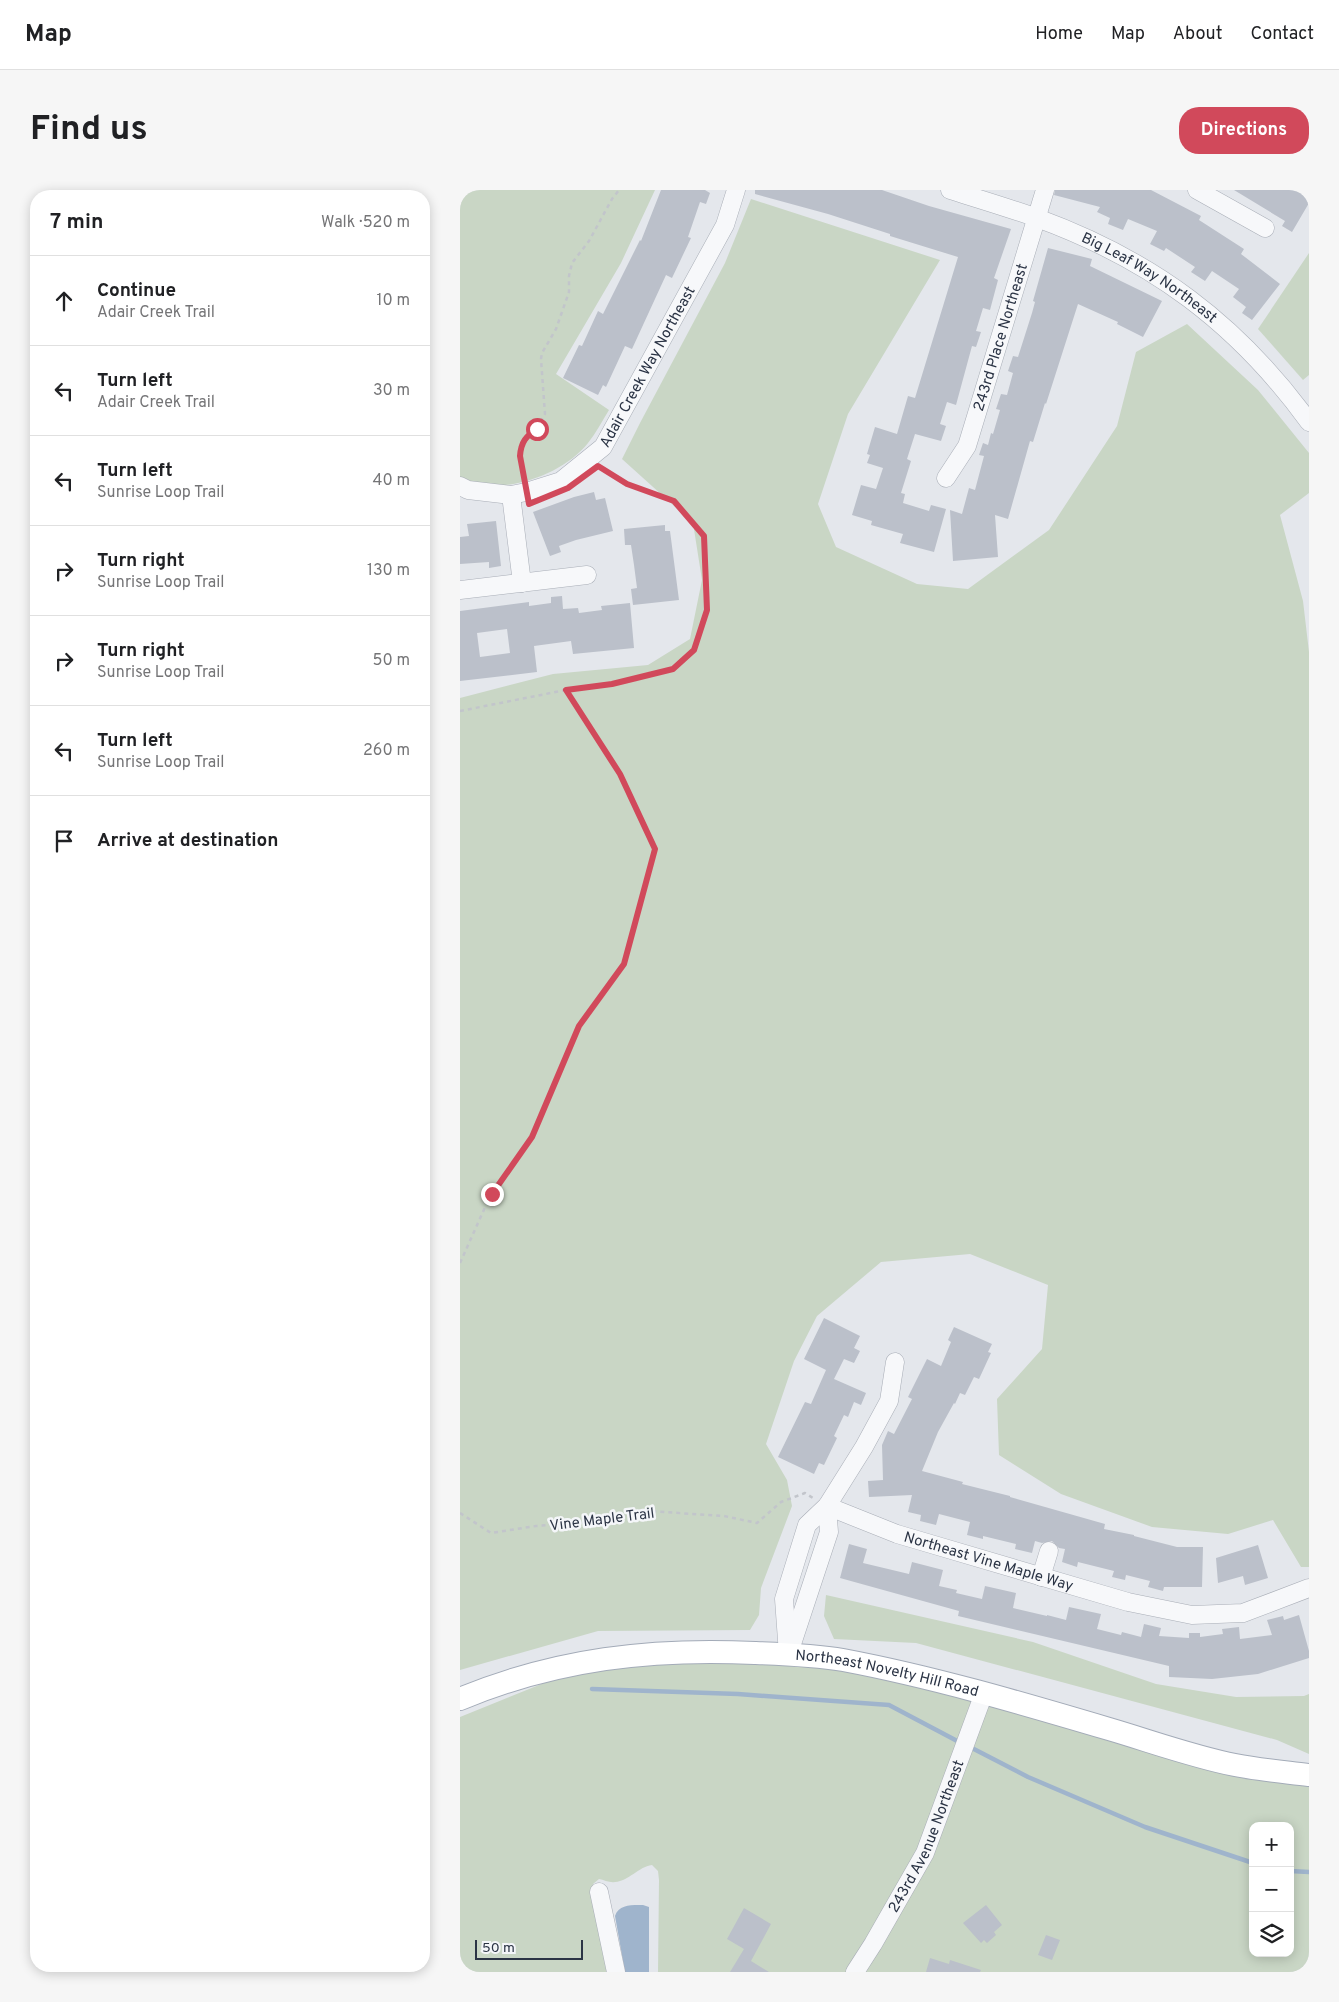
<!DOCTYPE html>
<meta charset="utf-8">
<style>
:root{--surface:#fff;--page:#f6f6f6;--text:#202124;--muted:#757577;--line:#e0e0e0;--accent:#d1495b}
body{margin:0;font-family:Overpass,sans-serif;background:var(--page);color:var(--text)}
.controls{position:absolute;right:15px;bottom:15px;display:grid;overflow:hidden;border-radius:10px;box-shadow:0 2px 12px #0003}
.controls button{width:45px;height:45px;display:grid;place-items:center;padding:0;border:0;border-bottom:1px solid var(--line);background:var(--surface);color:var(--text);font:25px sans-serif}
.scale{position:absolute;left:15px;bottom:12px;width:108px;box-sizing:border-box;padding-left:5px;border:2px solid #2b3445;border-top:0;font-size:14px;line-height:18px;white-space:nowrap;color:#2b3445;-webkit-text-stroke:4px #f4f6f9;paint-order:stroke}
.stop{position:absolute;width:15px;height:15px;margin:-11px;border:4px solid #d1495b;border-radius:50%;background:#fff}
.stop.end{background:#d1495b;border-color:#fff;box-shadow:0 1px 5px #0008}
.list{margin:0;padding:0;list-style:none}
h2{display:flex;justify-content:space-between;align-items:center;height:65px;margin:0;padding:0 20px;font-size:21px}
h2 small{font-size:16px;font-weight:400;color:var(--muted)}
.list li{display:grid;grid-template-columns:32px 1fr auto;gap:15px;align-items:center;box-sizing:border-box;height:90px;padding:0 20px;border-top:1px solid var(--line)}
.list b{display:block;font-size:19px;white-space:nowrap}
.list p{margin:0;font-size:16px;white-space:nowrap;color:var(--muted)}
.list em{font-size:16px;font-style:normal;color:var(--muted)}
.icon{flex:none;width:28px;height:28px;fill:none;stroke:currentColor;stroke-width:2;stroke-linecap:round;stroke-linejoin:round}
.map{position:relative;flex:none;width:849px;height:1782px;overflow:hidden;border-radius:20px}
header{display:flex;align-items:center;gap:30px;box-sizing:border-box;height:70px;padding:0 25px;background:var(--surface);border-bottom:1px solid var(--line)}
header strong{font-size:24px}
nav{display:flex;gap:28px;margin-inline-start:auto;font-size:18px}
.intro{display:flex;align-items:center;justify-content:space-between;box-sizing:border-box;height:120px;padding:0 30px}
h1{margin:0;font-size:35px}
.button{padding:12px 22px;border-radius:20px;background:var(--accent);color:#fff;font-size:18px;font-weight:700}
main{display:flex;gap:30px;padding:0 30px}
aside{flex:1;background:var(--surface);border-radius:20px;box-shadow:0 2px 12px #0003}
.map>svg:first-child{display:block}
.green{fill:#c9d6c5;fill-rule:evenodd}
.water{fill:#9fb4cc}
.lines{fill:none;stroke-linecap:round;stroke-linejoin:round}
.stream{stroke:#9fb4cc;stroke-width:4.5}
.building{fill:#bbc0ca;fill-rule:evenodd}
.minor-casing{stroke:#a9aeb7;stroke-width:19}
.major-casing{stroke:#a3abb8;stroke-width:24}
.path{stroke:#c2c5cb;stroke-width:2.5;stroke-dasharray:4 4;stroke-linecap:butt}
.minor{stroke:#f7f8fa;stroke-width:18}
.major{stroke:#fff;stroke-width:22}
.route{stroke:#d1495b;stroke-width:6}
.labels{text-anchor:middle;stroke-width:5;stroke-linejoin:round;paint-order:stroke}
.street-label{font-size:15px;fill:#2b3445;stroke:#f4f6f9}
</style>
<header>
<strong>Map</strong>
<nav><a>Home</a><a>Map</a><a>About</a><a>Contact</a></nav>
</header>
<div class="intro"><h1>Find us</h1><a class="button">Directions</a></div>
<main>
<aside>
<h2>7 min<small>Walk · 520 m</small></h2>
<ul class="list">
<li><svg class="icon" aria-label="ahead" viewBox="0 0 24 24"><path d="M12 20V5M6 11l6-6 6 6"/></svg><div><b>Continue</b><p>Adair Creek Trail</p></div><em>10 m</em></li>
<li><svg class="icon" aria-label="left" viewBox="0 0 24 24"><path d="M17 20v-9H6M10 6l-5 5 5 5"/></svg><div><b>Turn left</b><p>Adair Creek Trail</p></div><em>30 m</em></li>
<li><svg class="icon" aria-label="left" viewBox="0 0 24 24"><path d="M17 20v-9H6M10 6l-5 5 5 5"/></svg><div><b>Turn left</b><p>Sunrise Loop Trail</p></div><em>40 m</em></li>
<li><svg class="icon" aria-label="right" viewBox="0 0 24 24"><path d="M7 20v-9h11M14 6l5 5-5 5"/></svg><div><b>Turn right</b><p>Sunrise Loop Trail</p></div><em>130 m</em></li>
<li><svg class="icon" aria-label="right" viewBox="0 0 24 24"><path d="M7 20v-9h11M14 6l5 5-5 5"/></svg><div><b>Turn right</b><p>Sunrise Loop Trail</p></div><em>50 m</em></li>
<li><svg class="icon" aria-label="left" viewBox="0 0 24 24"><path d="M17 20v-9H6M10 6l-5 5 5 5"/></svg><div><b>Turn left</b><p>Sunrise Loop Trail</p></div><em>260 m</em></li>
<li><svg class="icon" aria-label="arrive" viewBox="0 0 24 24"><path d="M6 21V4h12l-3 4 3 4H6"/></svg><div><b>Arrive at destination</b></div></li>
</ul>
</aside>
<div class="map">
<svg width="849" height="1782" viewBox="0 0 849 1782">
<rect width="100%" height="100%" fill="#e4e7ec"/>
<g class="green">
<path d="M0 0H195L161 73 96 184 149 220C142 231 136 243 128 253 107 280 60 299 27 295 18 294 9 291 0 289Z"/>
<polygon points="291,9 480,70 388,224 358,314 376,357 457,394 508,399 589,340 657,236 676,162 727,134 798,200 849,263 849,303 820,325 843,411 849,462 849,1377 841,1377 813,1330 768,1344 692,1337 601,1304 539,1265 537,1209 582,1159 588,1095 510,1064 421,1072 357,1126 334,1171 306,1254 327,1290 332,1316 301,1398 299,1425 290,1440 138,1441 0,1480 0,508 93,484 188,475 230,449 242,390 233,333 162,269 180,233 265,73"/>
<polygon points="849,63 849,185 843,190 798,139"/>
<polygon points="366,1405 573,1452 696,1494 776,1507 844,1506 849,1504 849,1564 817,1550 456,1453 374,1449 364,1426"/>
<path d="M328 1464 849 1584V1782H198L199 1690 198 1681 192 1675C178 1677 169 1691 155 1692 150 1693 144 1690 139 1689L133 1694 151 1782H0V1527L109 1483 138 1477 265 1472ZM793 1636H830V1763H793Z"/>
</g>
<path class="water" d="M183 1715 189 1717V1782H165L155 1726C159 1714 172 1715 183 1715Z"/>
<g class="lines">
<g class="stream">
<polyline points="132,1499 278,1504 429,1515 501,1553"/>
<polyline points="508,1556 568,1587 685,1637 793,1673"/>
<polyline points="830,1681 849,1682"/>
</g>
</g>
<g class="building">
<polygon points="201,0 245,0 250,3 246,14 240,12 228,47 231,48 212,88 206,85 172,159 165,156 146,197 143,195 138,205 103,188 119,155 122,156 138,121 143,124 180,50 181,51"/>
<polygon points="295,0 422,0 469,16 551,39 534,88 538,90 530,120 523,118 516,141 521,142 516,157 512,156 496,215 487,212 480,234 486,236 481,251 455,244 447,269 451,271 441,303 445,304 443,313 469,321 471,315 486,319 474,362 440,353 443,344 411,335 412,331 392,325 401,295 416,299 423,278 407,273 410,265 407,264 415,237 437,244 448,206 455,208 498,67 430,46 430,44 368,24 295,4"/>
<polygon points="595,0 691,0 741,26 739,30 784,59 781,64 820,94 792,130 782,123 786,117 773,107 779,99 752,81 745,91 731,82 735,77 706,58 704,61 690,54 697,41 668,29 663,40 648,34 650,28 637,22 640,17 594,5"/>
<polygon points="774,0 838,0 849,7 849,13 832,42 822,36 825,31"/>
<polygon points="588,58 632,69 630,76 702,111 683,147 657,134 658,132 618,114 586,214 585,213 573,252 570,251 548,329 535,325 538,367 493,371 490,320 502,324 509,298 515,300 524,266 519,265 523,253 528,255 531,243 533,244 540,220 536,219 541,204 547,205 553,183 548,181 553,166 558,167 572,123 575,112 573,111"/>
<polygon points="134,302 136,310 145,308 153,341 116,350 99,356 101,362 90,366 73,322 114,307"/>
<polygon points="36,331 41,376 29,378 29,372 0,374 0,347 9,346 7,334"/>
<polygon points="205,335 205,341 210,341 219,410 173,415 171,399 177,398 174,375 171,355 165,355 164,339"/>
<path d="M102 406 103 419 118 418 119 423 142 420 141 416 170 413 174 458 113 464 111 451 74 456 77 482 0 491V421L69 412V416L91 413V407ZM47 439 50 463 20 467 17 443Z"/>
<polygon points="364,1128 400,1146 394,1158 400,1161 394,1173 384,1169 374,1189 406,1203 401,1215 394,1212 388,1227 384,1225 374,1246 377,1248 364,1275 359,1273 354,1284 318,1267 345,1212 351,1214 366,1180 344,1169"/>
<polygon points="494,1137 532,1154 528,1162 531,1163 519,1189 514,1187 505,1205 500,1203 495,1214 494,1213 478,1242 462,1281 503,1292 502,1294 550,1306 550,1307 645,1334 644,1339 674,1345 674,1346 717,1357 743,1357 742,1397 704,1397 703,1401 688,1397 690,1391 666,1385 665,1390 652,1387 654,1381 618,1372 617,1377 602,1372 605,1359 599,1358 592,1351 582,1353 575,1351 572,1363 555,1359 556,1354 523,1346 523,1349 507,1345 510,1332 479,1324 476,1335 460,1331 461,1325 448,1322 452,1305 409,1307 408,1291 423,1290 422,1255 428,1241 434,1244 452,1209 448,1207 467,1169 481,1176 491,1152 488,1150"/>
<polygon points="389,1354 407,1359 403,1373 449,1384 452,1372 483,1380 479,1396 497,1400 496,1403 522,1409 525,1396 556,1403 553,1418 587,1426 587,1425 606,1430 609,1417 641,1424 637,1439 661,1445 662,1442 681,1447 684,1434 701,1438 699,1446 729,1448 729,1443 740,1443 740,1447 763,1444 762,1439 779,1437 780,1449 812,1445 807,1430 823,1426 824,1430 839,1425 849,1461 849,1468 798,1484 752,1489 709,1487 709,1476 498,1426 499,1421 380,1388"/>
<polygon points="798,1355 808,1388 785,1395 783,1386 758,1393 756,1368"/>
<polygon points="526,1715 542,1735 534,1742 536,1745 527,1753 524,1750 521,1753 503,1733"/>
<polygon points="284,1718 311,1734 291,1771 309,1782 270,1782 284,1759 267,1749"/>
<polygon points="586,1745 600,1750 592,1770 578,1765"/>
<polygon points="470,1768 489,1774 490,1770 521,1780 520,1782 466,1782"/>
</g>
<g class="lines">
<defs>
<g id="minor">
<path id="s1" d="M490 0C519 9 549 18 577 28 692 70 777 133 849 232"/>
<polyline points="737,0 805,38"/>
<path id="s2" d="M486 288 507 256 585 0"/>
<path id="s3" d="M0 296 8 300 51 305 66 302 101 291 143 257 265 35 276 0"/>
<polyline points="51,305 62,393"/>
<polyline points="0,400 127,385"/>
<path id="s4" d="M367 1316 437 1344 668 1412 732 1425 783 1423 849 1398"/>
<polyline points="581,1387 589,1361"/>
<polyline points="331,1457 369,1342 367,1316"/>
<polyline points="328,1464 324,1409 347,1335 367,1316 404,1257 429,1211 435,1172"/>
<polyline points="139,1702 156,1782"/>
<path id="s5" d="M395 1782 413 1754 465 1663 524 1503"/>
</g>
<g id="major">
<path id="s6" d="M0 1509C96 1469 192 1458 295 1463 324 1464 354 1465 383 1470 473 1487 561 1513 649 1539 690 1551 734 1567 775 1575 800 1580 825 1582 849 1585"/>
</g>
</defs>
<use href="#minor" class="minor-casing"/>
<use href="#major" class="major-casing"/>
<g class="path">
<polyline points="63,288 60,266 63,251 77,239 85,224 81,169 82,163 96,139 109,102 109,86 112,73 129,51 152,9 159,0"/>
<polyline points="0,521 126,496 152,494 213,479 234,460 247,420 244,346 214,311 167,294 141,278"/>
<polyline points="0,1073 31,1004 72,947 119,837 164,773 195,659 160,584 106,500"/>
<polyline points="0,1323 31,1343 76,1336 133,1332 188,1321 264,1326 297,1333 321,1312 345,1303 353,1308"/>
</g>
<use href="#minor" class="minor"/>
<use href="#major" class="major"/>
</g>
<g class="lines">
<path class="route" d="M32 1004 72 947 119 836 164 774 195 659 160 584 106 500 152 494 213 479 234 460 247 420 244 346 214 311 167 294 138 276 108 298 69 314 60 266C61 252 66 246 77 239"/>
</g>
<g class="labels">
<g class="street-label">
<text dy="5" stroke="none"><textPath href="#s1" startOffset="219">Big Leaf Way Northeast</textPath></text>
<text dy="5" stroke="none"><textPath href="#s2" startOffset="152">243rd Place Northeast</textPath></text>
<text dy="5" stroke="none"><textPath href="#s3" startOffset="250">Adair Creek Way Northeast</textPath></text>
<text transform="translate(142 1329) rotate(-7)" y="5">Vine Maple Trail</text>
<text dy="5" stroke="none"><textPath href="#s4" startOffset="171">Northeast Vine Maple Way</textPath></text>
<text dy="5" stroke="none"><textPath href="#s6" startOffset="435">Northeast Novelty Hill Road</textPath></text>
<text dy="5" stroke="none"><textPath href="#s5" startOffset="154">243rd Avenue Northeast</textPath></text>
</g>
</g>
</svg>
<div class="controls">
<button>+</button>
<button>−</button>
<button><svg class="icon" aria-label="layers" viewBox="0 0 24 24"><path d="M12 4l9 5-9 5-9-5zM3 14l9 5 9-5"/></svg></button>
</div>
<div class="scale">50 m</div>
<div class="stop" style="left:77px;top:239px"></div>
<div class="stop end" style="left:32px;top:1004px"></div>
</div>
</main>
